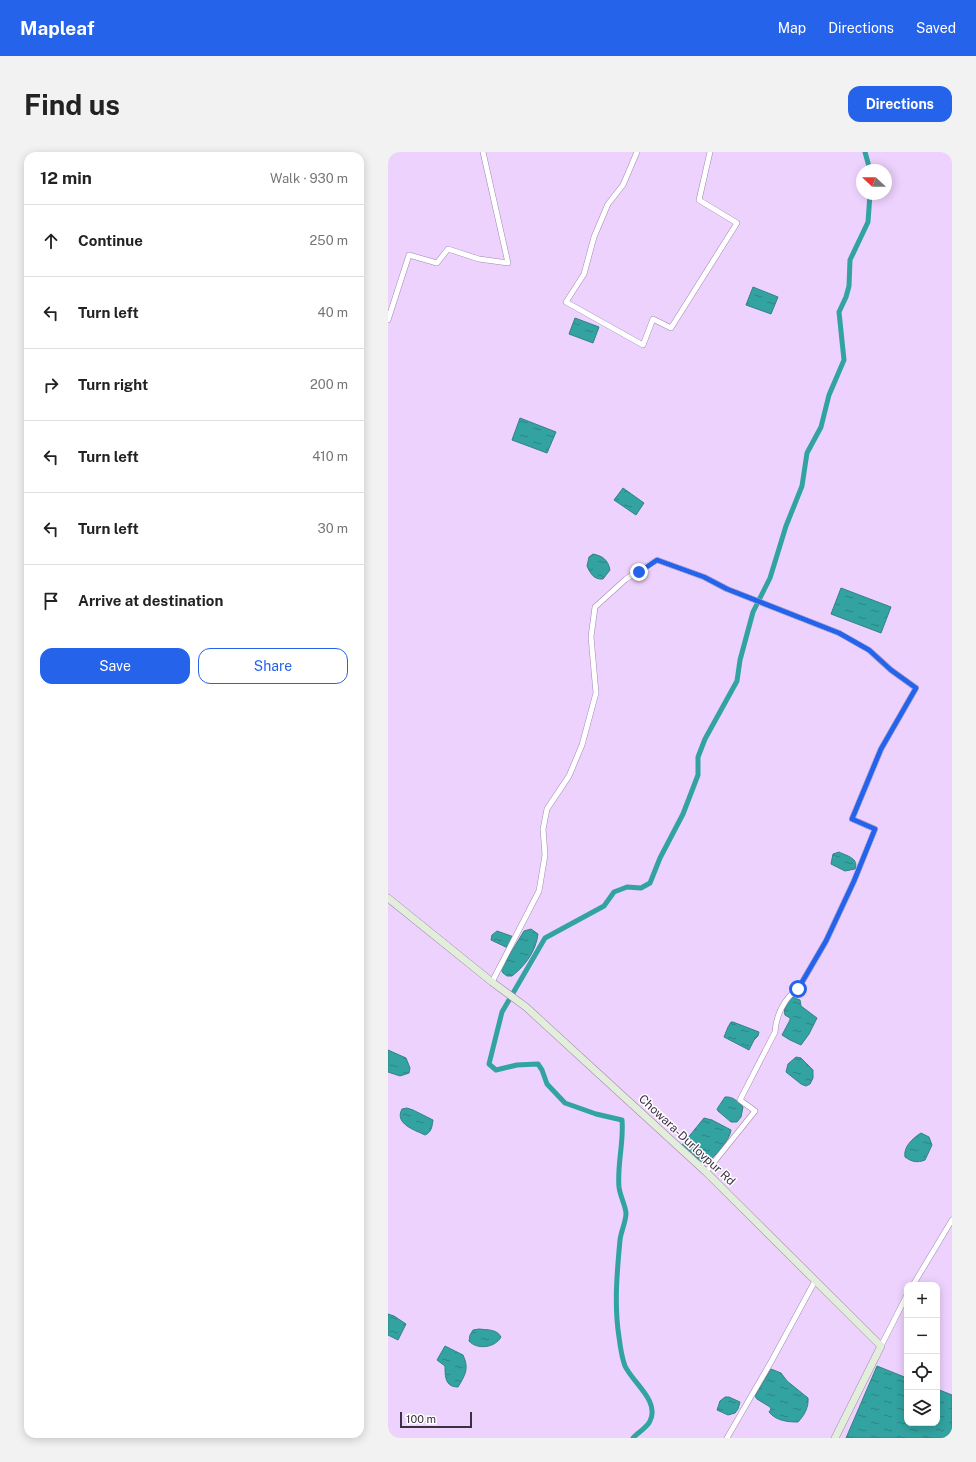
<!DOCTYPE html>
<meta charset="utf-8">
<style>
:root{--surface:#fff;--page:#f2f2f2;--text:#222;--muted:#767676;--line:#e0e0e0;--accent:#2563eb}
body{margin:0;font-family:"Public Sans",sans-serif;background:var(--page);color:var(--text)}
.controls{position:absolute;right:12px;bottom:12px;display:grid;overflow:hidden;border-radius:8px;box-shadow:0 2px 10px #0003}
.controls button{width:36px;height:36px;display:grid;place-items:center;padding:0;border:0;border-bottom:1px solid var(--line);background:var(--surface);color:var(--text);font:20px sans-serif}
.compass{position:absolute;left:468px;top:12px;width:36px;height:36px;border-radius:50%;background:var(--surface);box-shadow:0 2px 10px #0003;rotate:292deg}
.scale{position:absolute;left:12px;bottom:10px;width:72px;box-sizing:border-box;padding-left:4px;border:2px solid #3c3142;border-top:0;font-size:11px;line-height:14px;white-space:nowrap;color:#3c3142;-webkit-text-stroke:3px #fff;paint-order:stroke}
.stop{position:absolute;width:12px;height:12px;margin:-9px;border:3px solid #2563eb;border-radius:50%;background:#fff}
.stop.end{background:#2563eb;border-color:#fff;box-shadow:0 1px 4px #0008}
.list{margin:0;padding:0;list-style:none}
h2{display:flex;justify-content:space-between;align-items:center;height:52px;margin:0;padding:0 16px;font-size:17px}
h2 small{font-size:13px;font-weight:400;color:var(--muted)}
.list li{display:grid;grid-template-columns:26px 1fr auto;gap:12px;align-items:center;box-sizing:border-box;height:72px;padding:0 16px;border-top:1px solid var(--line)}
.list b{display:block;font-size:15px;white-space:nowrap}
.list em{font-size:13px;font-style:normal;color:var(--muted)}
.actions{display:flex;gap:8px;padding:12px 16px}
.actions a{flex:1;padding:9px 0;border:1px solid var(--accent);border-radius:12px;text-align:center;font-size:14px;color:var(--accent)}
.actions .main{background:var(--accent);color:#fff}
.icon{flex:none;width:22px;height:22px;fill:none;stroke:currentColor;stroke-width:2;stroke-linecap:round;stroke-linejoin:round}
.map{position:relative;flex:none;width:564px;height:1286px;overflow:hidden;border-radius:12px}
header{display:flex;align-items:center;gap:24px;box-sizing:border-box;height:56px;padding:0 20px;background:var(--accent);color:#fff}
header strong{font-size:19px}
nav{display:flex;gap:22px;margin-inline-start:auto;font-size:14px}
.intro{display:flex;align-items:center;justify-content:space-between;box-sizing:border-box;height:96px;padding:0 24px}
h1{margin:0;font-size:28px}
.button{padding:10px 18px;border-radius:12px;background:var(--accent);color:#fff;font-size:14px;font-weight:700}
main{display:flex;gap:24px;padding:0 24px}
aside{flex:1;background:var(--surface);border-radius:12px;box-shadow:0 2px 10px #0003}
.map>svg:first-child{display:block}
.water{fill:url(#water-ripples);stroke:#358184}
.lines{fill:none;stroke-linecap:round;stroke-linejoin:round}
.canal{stroke:#32a3a1;stroke-width:5}
.street-casing{stroke:#a188b0;stroke-width:6}
.secondary-casing{stroke:#a188b0;stroke-width:8}
.street{stroke:#fff;stroke-width:5}
.secondary{stroke:#e2eeda;stroke-width:7}
.route{stroke:#2563eb;stroke-width:5}
.labels{text-anchor:middle;stroke-width:3;stroke-linejoin:round;paint-order:stroke}
.street-label{font-size:12px;fill:#3c3142;stroke:#fff}
</style>
<header>
<strong>Mapleaf</strong>
<nav><a>Map</a><a>Directions</a><a>Saved</a></nav>
</header>
<div class="intro"><h1>Find us</h1><a class="button">Directions</a></div>
<main>
<aside>
<h2>12 min<small>Walk · 930 m</small></h2>
<ul class="list">
<li><svg class="icon" aria-label="ahead" viewBox="0 0 24 24"><path d="M12 20V5M6 11l6-6 6 6"/></svg><div><b>Continue</b></div><em>250 m</em></li>
<li><svg class="icon" aria-label="left" viewBox="0 0 24 24"><path d="M17 20v-9H6M10 6l-5 5 5 5"/></svg><div><b>Turn left</b></div><em>40 m</em></li>
<li><svg class="icon" aria-label="right" viewBox="0 0 24 24"><path d="M7 20v-9h11M14 6l5 5-5 5"/></svg><div><b>Turn right</b></div><em>200 m</em></li>
<li><svg class="icon" aria-label="left" viewBox="0 0 24 24"><path d="M17 20v-9H6M10 6l-5 5 5 5"/></svg><div><b>Turn left</b></div><em>410 m</em></li>
<li><svg class="icon" aria-label="left" viewBox="0 0 24 24"><path d="M17 20v-9H6M10 6l-5 5 5 5"/></svg><div><b>Turn left</b></div><em>30 m</em></li>
<li><svg class="icon" aria-label="arrive" viewBox="0 0 24 24"><path d="M6 21V4h12l-3 4 3 4H6"/></svg><div><b>Arrive at destination</b></div></li>
</ul>
<div class="actions"><a class="main">Save</a><a>Share</a></div>
</aside>
<div class="map">
<svg width="564" height="1286" viewBox="0 0 564 1286">
<defs>
<pattern id="water-ripples" width="26" height="14" patternUnits="userSpaceOnUse"><rect width="26" height="14" fill="#32a3a1"/><path d="M2 4q2-2 4 0t4 0M15 11q2-2 4 0t4 0" fill="none" stroke="#2c8585"/></pattern>
</defs>
<rect width="100%" height="100%" fill="#edd2fd"/>
<g class="water">
<polygon points="365,135 390,145 383,162 358,153"/>
<polygon points="187,166 211,175 205,191 181,182"/>
<polygon points="132,266 168,280 159,301 124,288"/>
<polygon points="235,336 256,351 248,363 226,348"/>
<path d="M205 402C215 404 220 408 222 418L215 427C206 428 202 421 199 414L201 405Z"/>
<polygon points="453,436 503,455 493,481 443,462"/>
<path d="M451 700C459 704 471 706 467 717L457 719 443 712 445 702Z"/>
<path d="M143 777 150 782C148 799 137 814 124 824H119L115 821 113 817 136 779Z"/>
<polygon points="109,779 126,785 120,796 103,788 104,783"/>
<path d="M404 845 412 848 413 854 429 866 421 882 413 893 402 888 394 883 402 868V866L397 863C395 857 399 849 404 845Z"/>
<polygon points="343,870 345,870 371,880 370,884 366,888 361,898 336,885 340,875"/>
<polygon points="0,898 18,906 22,916 21,921 12,924 0,920"/>
<polygon points="408,905 413,906 425,918 425,926 422,932 418,934 413,932 398,920 400,912"/>
<path d="M337 945C345 944 350 950 355 955L353 965 349 970H343L330 959 329 957Z"/>
<path d="M19 956 25 958 45 968C44 974 44 980 37 983 27 978 6 972 14 957Z"/>
<path d="M316 966 324 968 343 978C342 988 324 1010 315 1011L294 993Z"/>
<path d="M533 981 541 985 544 993 537 1008C529 1011 524 1010 517 1005 515 995 525 986 533 981Z"/>
<polygon points="0,1162 6,1164 18,1172 10,1188 0,1183"/>
<path d="M91 1177C99 1178 109 1177 113 1185 107 1196 89 1198 81 1189L82 1183 85 1178Z"/>
<path d="M57 1194 75 1203C81 1216 78 1222 70 1235 57 1235 57 1224 57 1214L49 1208Z"/>
<polygon points="489,1214 519,1226 519,1271 549,1271 549,1237 564,1243 564,1286 458,1286"/>
<path d="M383 1217 393 1221 399 1229 420 1246C421 1255 416 1264 410 1270 400 1270 388 1269 381 1260L383 1257 382 1255 369 1247 367 1244Z"/>
<polygon points="337,1245 341,1245 352,1250 350,1257 347,1261 340,1263 329,1258 332,1249"/>
</g>
<g class="lines">
<g class="canal">
<polyline points="477,0 482,18"/>
<path d="M245 1286C250 1280 259 1276 262 1269 272 1249 245 1231 237 1214 234 1206 232 1193 231 1185 226 1153 229 1120 232 1088 233 1079 238 1070 238 1061 237 1052 232 1044 231 1035 229 1012 236 990 234 968L208 962 177 951 159 932 154 918 150 912 129 913 108 918 101 912 114 860 157 786 216 754 226 740 239 735 253 736 262 731 272 706 295 662 310 623V605L317 587 349 529 352 508 365 460 382 426 398 374 414 334 419 301 433 275 441 243 456 208 451 160 458 145 461 134 462 108 480 70 482 42"/>
</g>
<defs>
<g id="street">
<polyline points="249,0 235,33 220,52 206,85 196,122 178,150 255,193 265,167 283,176 349,71 311,48 322,0"/>
<polyline points="0,168 21,103 49,111 60,97 91,107 120,111 95,0"/>
<path d="M104 830 151 739 157 703 155 677 159 657 181 624 194 593 208 541 203 485 207 455 238 427 269 408 316 425 339 437 451 481 481 498 503 518 528 536 493 597 464 667 487 677 466 729 438 789 410 837C396 846 388 864 387 880L352 948 367 959 318 1020"/>
<polyline points="525,1133 564,1068"/>
<polyline points="493,1194 519,1143"/>
<polyline points="339,1286 383,1210 427,1129"/>
</g>
<polyline id="secondary" points="0,746 104,830 138,855 211,922 318,1020 493,1194 447,1286"/>
</defs>
<use href="#street" class="street-casing"/>
<use href="#secondary" class="secondary-casing"/>
<use href="#street" class="street"/>
<use href="#secondary" class="secondary"/>
</g>
<g class="lines">
<polyline class="route" points="251,420 269,408 316,425 339,437 451,481 481,498 503,518 528,536 493,597 464,667 487,677 466,729 438,789 410,837"/>
</g>
<g class="labels">
<g class="street-label">
<text transform="translate(299 988) rotate(43)" y="4">Chowara-Durlovpur Rd</text>
</g>
</g>
</svg>
<div class="controls">
<button>+</button>
<button>−</button>
<button><svg class="icon" aria-label="locate" viewBox="0 0 24 24"><circle cx="12" cy="12" r="6"/><path d="M12 2v4M12 18v4M2 12h4M18 12h4"/></svg></button>
<button><svg class="icon" aria-label="layers" viewBox="0 0 24 24"><path d="M12 4l9 5-9 5-9-5zM3 14l9 5 9-5"/></svg></button>
</div>
<svg class="compass" viewBox="-18 -18 36 36"><path d="M0-13l5 13h-10z" fill="#e53935"/><path d="M0 13l5-13h-10z" fill="#767676"/></svg>
<div class="scale">100 m</div>
<div class="stop" style="left:410px;top:837px"></div>
<div class="stop end" style="left:251px;top:420px"></div>
</div>
</main>
